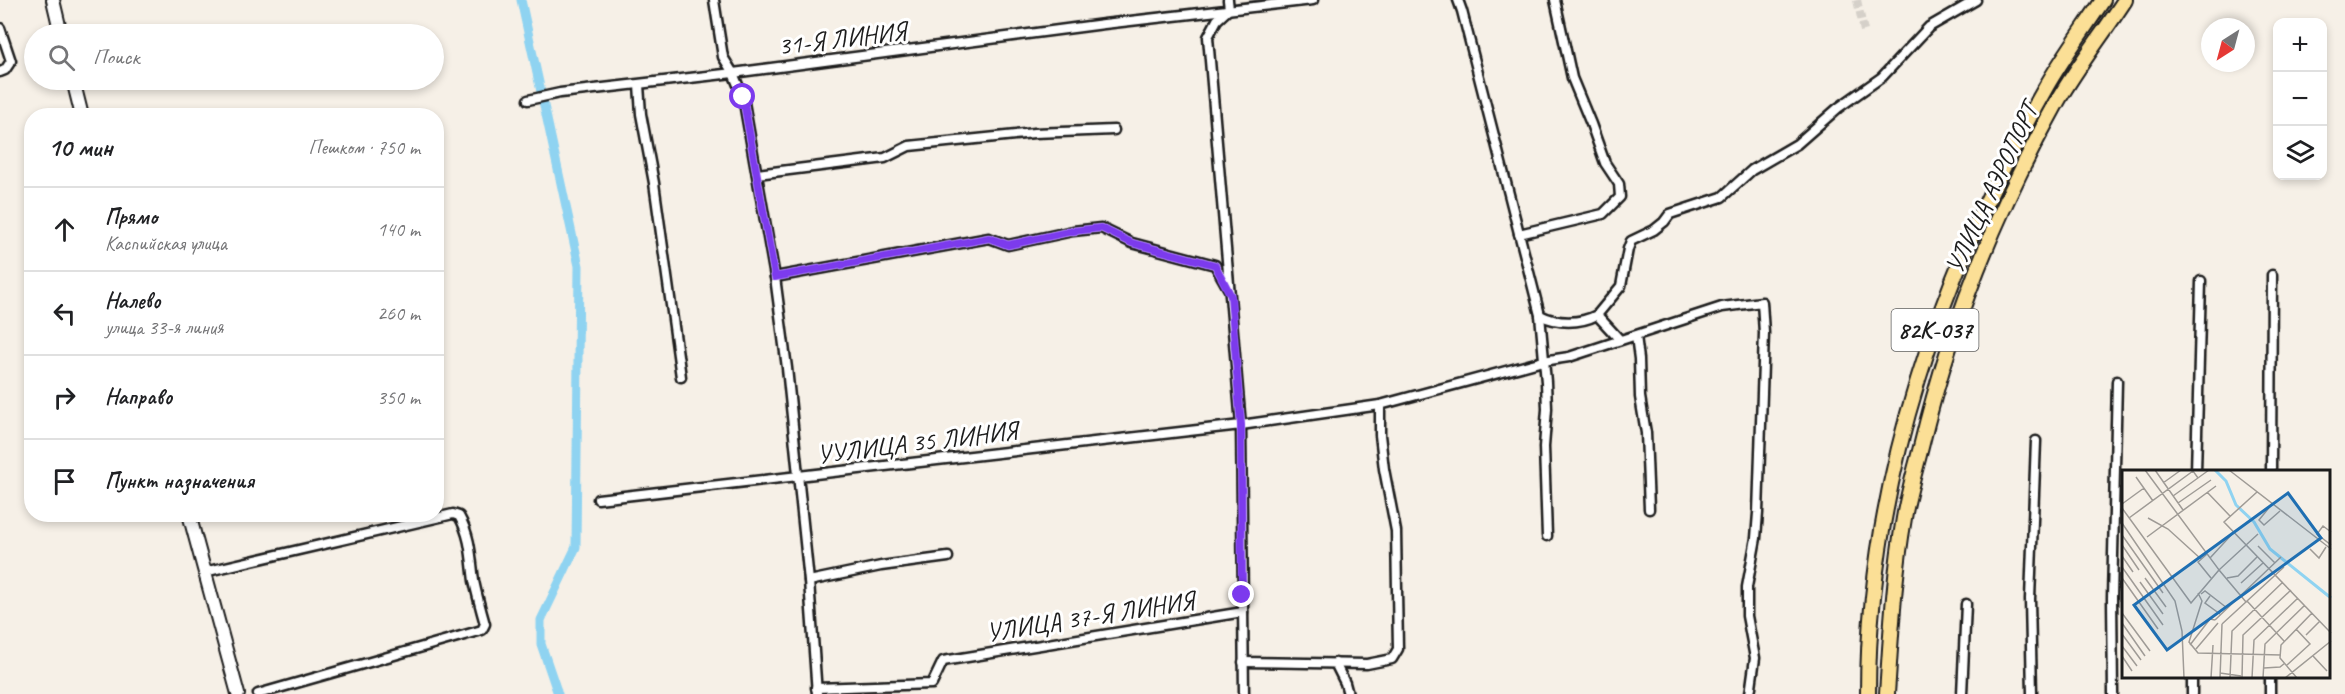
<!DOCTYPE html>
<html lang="ru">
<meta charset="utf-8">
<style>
:root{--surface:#fff;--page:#f6f6f6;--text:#202124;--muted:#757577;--line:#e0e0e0}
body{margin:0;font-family:Caveat,sans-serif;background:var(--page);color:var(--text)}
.controls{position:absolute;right:18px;top:18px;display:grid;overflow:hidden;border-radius:12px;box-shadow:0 3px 9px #0003}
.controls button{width:54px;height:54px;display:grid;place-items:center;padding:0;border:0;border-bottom:2px solid var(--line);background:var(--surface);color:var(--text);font:30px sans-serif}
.compass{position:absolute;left:2201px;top:18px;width:54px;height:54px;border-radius:50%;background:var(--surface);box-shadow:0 3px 9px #0003;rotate:216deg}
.stop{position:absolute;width:18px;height:18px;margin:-14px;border:4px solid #7c3aed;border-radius:50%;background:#fff}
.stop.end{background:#7c3aed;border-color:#fff;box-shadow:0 2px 6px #0008}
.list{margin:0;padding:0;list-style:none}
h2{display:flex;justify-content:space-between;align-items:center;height:78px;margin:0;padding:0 24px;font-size:26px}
h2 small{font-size:20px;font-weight:400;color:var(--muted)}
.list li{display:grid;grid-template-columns:39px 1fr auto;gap:18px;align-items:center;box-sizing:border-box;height:84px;padding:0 24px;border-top:2px solid var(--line)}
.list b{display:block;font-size:22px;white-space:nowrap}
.list p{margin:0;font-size:20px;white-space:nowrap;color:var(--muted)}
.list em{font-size:20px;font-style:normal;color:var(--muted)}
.icon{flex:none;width:33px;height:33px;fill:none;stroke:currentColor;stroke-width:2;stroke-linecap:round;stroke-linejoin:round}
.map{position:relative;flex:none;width:2345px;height:694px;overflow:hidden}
.search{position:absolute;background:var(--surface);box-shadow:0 3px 9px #0003;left:24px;top:24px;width:420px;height:66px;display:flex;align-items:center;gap:15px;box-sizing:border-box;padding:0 21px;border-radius:33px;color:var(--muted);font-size:22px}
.panel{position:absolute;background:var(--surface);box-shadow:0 3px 9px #0003;left:24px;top:108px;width:420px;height:414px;border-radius:24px}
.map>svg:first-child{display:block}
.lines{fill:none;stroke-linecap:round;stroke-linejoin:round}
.canal{stroke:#8fd3f1;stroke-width:9}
.minor-tunnel{stroke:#d5d0c9;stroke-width:8;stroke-dasharray:8 4;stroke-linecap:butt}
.minor-casing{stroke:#1c1c1c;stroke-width:13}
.secondary-casing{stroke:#1c1c1c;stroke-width:16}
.primary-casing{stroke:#1c1c1c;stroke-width:18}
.minor{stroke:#fff;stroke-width:8}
.secondary{stroke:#fff;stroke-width:12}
.primary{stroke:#fbdf96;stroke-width:14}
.route{stroke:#7c3aed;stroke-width:8}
.labels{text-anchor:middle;stroke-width:6;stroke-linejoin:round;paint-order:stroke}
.shield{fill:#fff;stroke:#606060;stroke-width:1.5}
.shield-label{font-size:24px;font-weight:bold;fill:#1c1c1c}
.street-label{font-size:26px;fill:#1c1c1c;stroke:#fff}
.inset-river{fill:none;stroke:#8fd3f1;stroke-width:3}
.inset-road{fill:none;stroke:#9f9b96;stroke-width:1.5}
.view{fill:#1f6fb2;fill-opacity:0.15;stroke:#1f6fb2;stroke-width:3}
.inset-edge{fill:none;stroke:#1c1c1c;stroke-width:3}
</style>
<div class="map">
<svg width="2345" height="694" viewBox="0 0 2345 694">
<rect width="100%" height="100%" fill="#f6f0e7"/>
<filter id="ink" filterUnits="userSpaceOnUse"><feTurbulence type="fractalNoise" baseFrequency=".0167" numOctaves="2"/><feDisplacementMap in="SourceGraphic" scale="12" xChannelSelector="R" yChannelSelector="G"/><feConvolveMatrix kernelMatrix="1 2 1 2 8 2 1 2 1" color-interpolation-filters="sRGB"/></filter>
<g filter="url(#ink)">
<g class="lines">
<polyline class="canal" points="521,0 579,266 576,547 541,620 541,644 558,694"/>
<polyline class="minor-tunnel" points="1857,0 1864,31"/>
<defs>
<g id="minor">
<polyline points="714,0 723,57 733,73 743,97 775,277 787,368 809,581 817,694"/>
<polyline points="1228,0 1229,9 1217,20 1208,37 1241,425 1380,405 1543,361 1569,357 1722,307 1762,302 1764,333 1758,513 1756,538 1747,587 1747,616 1755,658 1750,694"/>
<path d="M1458 0 1462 11 1540 315C1557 324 1580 324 1597 315"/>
<polyline points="0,28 11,61 5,70 0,72"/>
<polyline points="639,85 641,114 654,183 681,377"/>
<polyline points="528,100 560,93 733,73 1104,24 1313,0"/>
<polyline points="757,174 885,158 909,146 1034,133 1114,130"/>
<polyline points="1519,234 1603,214 1620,197 1619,184 1605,163 1591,124 1572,78 1555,0"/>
<polyline points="775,277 989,238 1008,245 1073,231 1101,228 1132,243 1215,265 1228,288"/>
<polyline points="1540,315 1546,382 1547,409 1544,447 1547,536"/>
<polyline points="1636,336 1639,359 1640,397 1646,433 1649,509"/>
<polyline points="1620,340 1597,315 1621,286 1628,249 1631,241 1654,230 1664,222 1670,214 1722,197 1752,170 1797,144 1838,108 1882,77 1929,27 1976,0"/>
<polyline points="2196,472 2201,281"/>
<polyline points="2271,472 2272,275"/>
<polyline points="598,499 1241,425 1244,694"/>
<path d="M204 572 453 514 459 516C471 537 471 558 474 581 477 595 481 610 485 624L482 630 258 694"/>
<polyline points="809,581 881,566 948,557"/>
<polyline points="1243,662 1367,664 1392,659 1398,649 1396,531 1384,469 1380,435 1380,405"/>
<polyline points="1335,663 1345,683 1348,694"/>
<polyline points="816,688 932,684 943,661 1243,612"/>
<polyline points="1962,694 1966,604"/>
<polyline points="2032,694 2030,599 2036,441"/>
<polyline points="2113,694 2112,598 2117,381"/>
<polyline points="2192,694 2192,678"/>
<polyline points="2270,694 2270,678"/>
</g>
<g id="secondary">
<polyline points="53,0 61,34"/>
<polyline points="73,80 82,116"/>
<polyline points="189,514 238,694"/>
</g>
<g id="primary">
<path d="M1868 694C1868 482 1942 270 2046 87 2063 57 2084 29 2103 0"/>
<path d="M1887 694C1891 635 1894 576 1904 518 1908 494 1915 471 1921 447 1950 326 1996 211 2057 102 2077 67 2103 34 2125 0"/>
</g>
</defs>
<use href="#minor" class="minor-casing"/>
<use href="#secondary" class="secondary-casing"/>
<use href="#primary" class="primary-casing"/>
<use href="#minor" class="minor"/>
<use href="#secondary" class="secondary"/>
<use href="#primary" class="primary"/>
</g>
</g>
<g class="lines" filter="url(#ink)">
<polyline class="route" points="743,97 775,277 989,238 1008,245 1073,231 1101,228 1132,243 1215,265 1231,296 1241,425 1242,595"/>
</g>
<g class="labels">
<rect class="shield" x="1891.5" y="309" width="87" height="42" rx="4.5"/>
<g class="shield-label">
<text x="1935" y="338">82К-037</text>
</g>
<g class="street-label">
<text transform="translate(842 38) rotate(-7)" y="9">31-Я ЛИНИЯ</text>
<text transform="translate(1991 188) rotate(-65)" y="9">УЛИЦА АЭРОПОРТ</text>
<text transform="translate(917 442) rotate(-7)" y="9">УУЛИЦА 35 ЛИНИЯ</text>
<text transform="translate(1090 616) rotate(-9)" y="9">УЛИЦА 37-Я ЛИНИЯ</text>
</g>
</g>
<g transform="translate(2122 470)">
<rect width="208" height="208" fill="#f6f0e7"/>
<path class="inset-river" d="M93 0 104 11 114 35 132 52 148 79 209 128"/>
<path class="inset-road" d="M23 0 97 100 136 64M33 0 61 40M107 0 209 79M14 7 31 31M41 13 59 0M85 22 108 46M135 22 102 52 209 163M51 26 87 0M56 33 89 10M0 34 22 18M150 34 137 50 142 55 158 41M0 38 69 133 97 100 124 132M7 48 71 1 76 8M26 48 46 59 79 89M0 53 53 131 60 161 62 208M209 62 201 56 195 64 209 75M0 65 41 123M25 67 94 16M0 75 17 100M136 76 153 93M188 79 197 88 204 77M85 84 76 92 89 108M0 86 11 102M88 88 112 62M0 97 41 155M0 108 36 159M23 108 44 137M105 108 116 106 135 87M18 112 41 144M119 113 141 93M76 123 80 131 67 172 76 183 159 185M79 124 83 121 105 138M88 126 83 133 98 144M125 131 162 171M0 143 28 181M93 150 159 87M0 153 23 186M100 154 162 97M0 164 19 190M184 165 198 151M68 175 88 149 93 150M0 176 15 196M74 179 96 153M0 186 10 201M191 186 205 201M165 195 188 174 174 159M142 198 158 197 163 193M98 203 119 206M89 208 91 175M98 208 100 154M108 208 110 161 161 112M120 208 121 165 169 120M120 208H163L209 171M130 208 132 170 176 128M141 208 143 174 183 135M175 208 158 188 159 175 190 143"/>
<path class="view" d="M166 23 199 68 45 180 12 135Z"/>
<rect width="208" height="208" class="inset-edge"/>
</g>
</svg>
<div class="controls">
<button>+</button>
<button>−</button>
<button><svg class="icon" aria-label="layers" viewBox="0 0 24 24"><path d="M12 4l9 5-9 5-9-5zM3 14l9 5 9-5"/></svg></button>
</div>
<svg class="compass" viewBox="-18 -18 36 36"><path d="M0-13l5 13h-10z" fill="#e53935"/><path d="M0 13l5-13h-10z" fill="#757577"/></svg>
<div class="stop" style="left:743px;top:97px"></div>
<div class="stop end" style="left:1242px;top:595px"></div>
<div class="search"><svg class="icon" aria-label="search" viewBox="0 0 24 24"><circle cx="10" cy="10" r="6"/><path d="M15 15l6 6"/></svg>Поиск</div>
<section class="panel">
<h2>10 мин<small>Пешком · 750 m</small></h2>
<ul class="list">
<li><svg class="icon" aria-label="ahead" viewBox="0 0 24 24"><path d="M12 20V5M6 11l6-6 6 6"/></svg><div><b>Прямо</b><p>Каспийская улица</p></div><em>140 m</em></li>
<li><svg class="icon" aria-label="left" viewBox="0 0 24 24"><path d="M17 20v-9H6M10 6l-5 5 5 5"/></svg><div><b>Налево</b><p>улица 33-я линия</p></div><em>260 m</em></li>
<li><svg class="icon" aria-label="right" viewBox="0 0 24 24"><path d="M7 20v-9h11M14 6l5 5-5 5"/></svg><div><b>Направо</b></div><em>350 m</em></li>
<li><svg class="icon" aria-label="arrive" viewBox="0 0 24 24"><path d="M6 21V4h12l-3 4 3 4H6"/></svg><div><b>Пункт назначения</b></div></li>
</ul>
</section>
</div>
